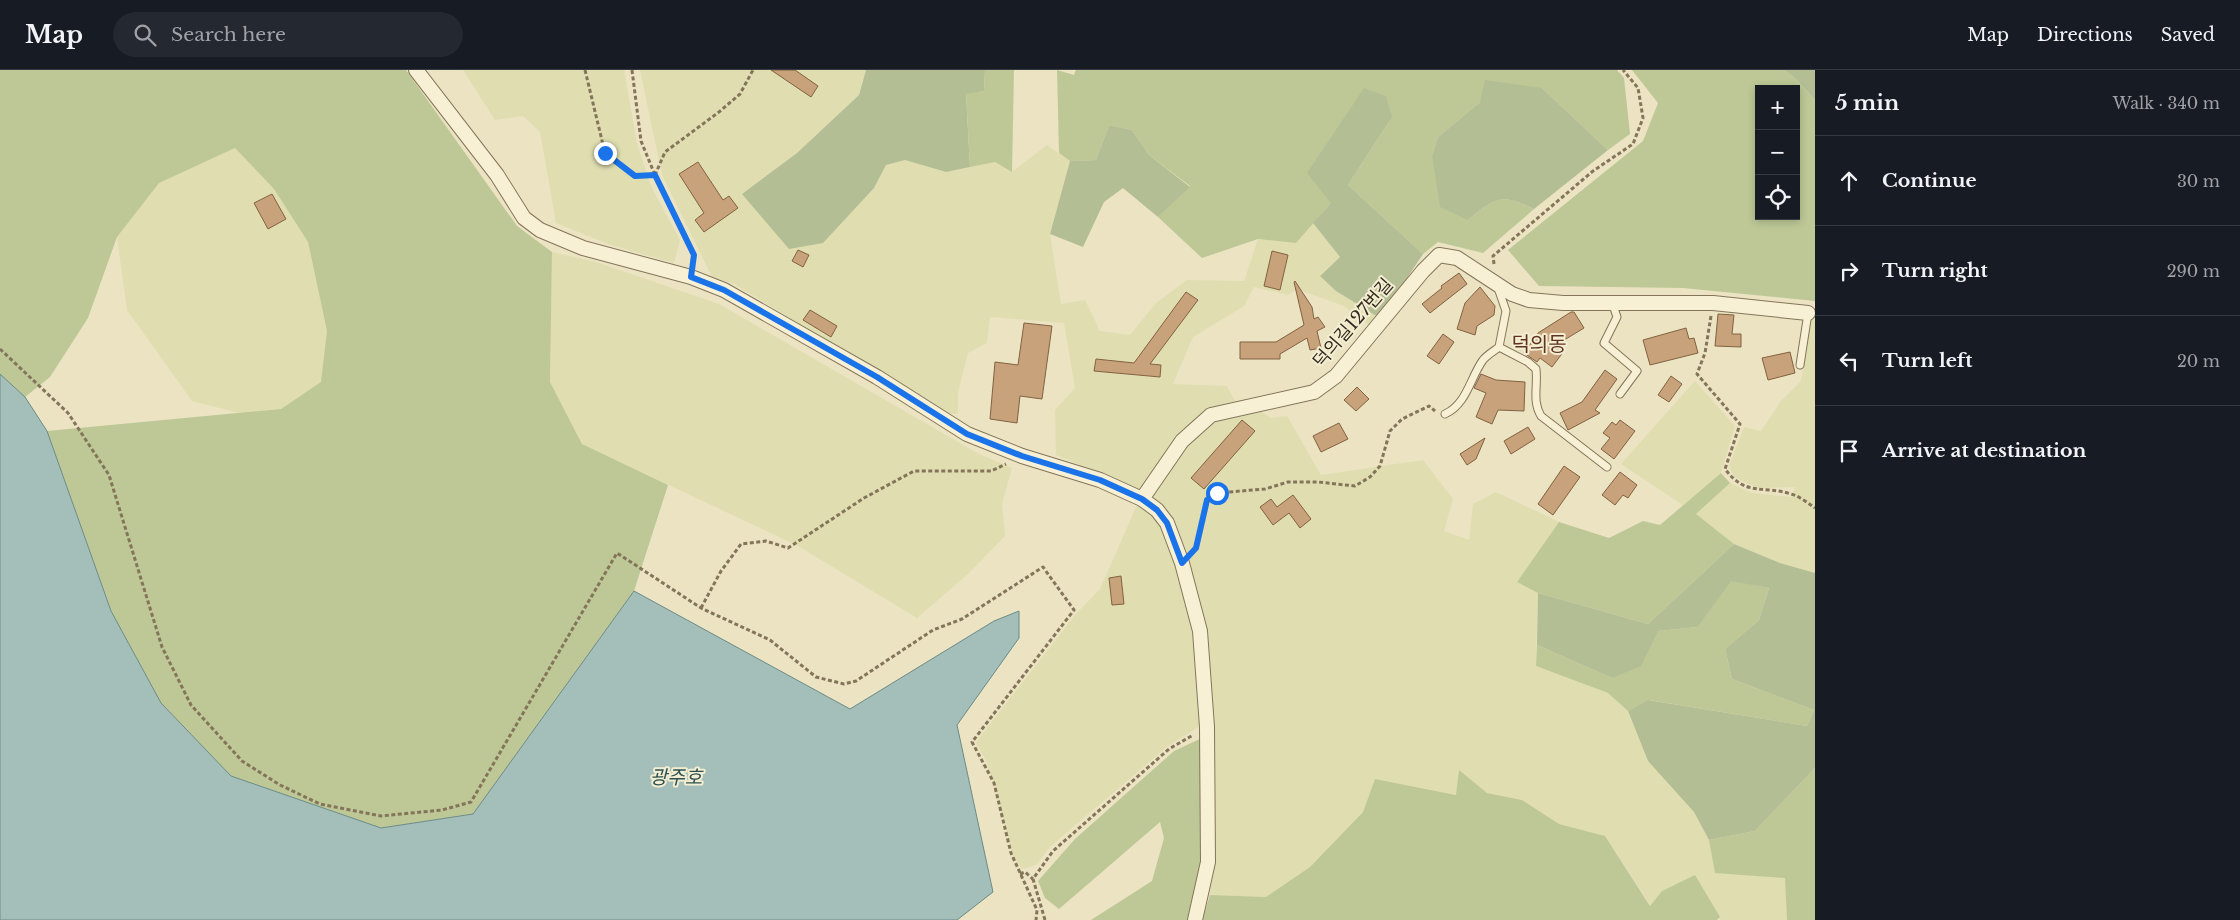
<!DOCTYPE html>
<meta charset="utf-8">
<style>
:root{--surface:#171b24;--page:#242831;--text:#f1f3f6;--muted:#9ea1a6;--line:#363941}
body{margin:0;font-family:"Libre Baskerville","Noto Sans KR",serif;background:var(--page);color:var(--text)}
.controls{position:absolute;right:15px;top:15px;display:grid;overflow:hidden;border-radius:0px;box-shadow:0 2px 8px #0003}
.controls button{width:45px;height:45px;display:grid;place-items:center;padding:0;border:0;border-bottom:1px solid var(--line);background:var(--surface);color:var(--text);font:25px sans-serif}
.stop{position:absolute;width:15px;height:15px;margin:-11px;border:4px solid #1a73e8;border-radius:50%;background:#fff}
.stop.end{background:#1a73e8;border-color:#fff;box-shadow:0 1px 5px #0008}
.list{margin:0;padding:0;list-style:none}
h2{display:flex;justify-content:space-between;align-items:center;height:65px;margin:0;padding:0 20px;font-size:21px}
h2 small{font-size:16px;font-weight:400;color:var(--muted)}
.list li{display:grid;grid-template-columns:32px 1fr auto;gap:15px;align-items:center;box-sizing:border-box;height:90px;padding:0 20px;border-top:1px solid var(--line)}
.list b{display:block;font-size:19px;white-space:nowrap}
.list em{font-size:16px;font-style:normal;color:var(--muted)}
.icon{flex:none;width:28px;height:28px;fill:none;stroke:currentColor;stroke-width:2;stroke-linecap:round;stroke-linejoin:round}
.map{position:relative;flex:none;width:1815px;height:850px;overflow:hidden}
header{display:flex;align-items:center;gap:30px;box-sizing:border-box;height:70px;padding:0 25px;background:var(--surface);border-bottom:1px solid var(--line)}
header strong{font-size:24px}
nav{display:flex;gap:28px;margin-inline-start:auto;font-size:18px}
.search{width:350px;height:45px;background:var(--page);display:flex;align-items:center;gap:12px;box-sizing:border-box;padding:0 18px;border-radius:28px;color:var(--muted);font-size:19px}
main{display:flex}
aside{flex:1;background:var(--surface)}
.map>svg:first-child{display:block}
.farmland{fill:#e0deb0}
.green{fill:#bdc896;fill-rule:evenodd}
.cemetery{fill:#b4be95}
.water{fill:#a4beb9;stroke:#6c8b87}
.building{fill:#c7a27a;stroke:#826241}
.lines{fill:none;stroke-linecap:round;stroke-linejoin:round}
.lane-casing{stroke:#84755a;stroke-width:9}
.street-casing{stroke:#84755a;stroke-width:16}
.path{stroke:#84755a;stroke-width:3;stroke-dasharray:4 2.5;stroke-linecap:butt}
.lane{stroke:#f7f0d4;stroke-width:7}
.street{stroke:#f7f0d4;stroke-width:14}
.route{stroke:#1a73e8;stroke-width:6}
.labels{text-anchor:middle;stroke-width:4;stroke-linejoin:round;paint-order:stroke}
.street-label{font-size:18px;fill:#342b1e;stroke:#f3edd1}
.water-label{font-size:19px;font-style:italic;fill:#2e5253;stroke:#f3edd1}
.quarter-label{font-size:20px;fill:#5f331f;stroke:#f3edd1}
</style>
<header>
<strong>Map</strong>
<div class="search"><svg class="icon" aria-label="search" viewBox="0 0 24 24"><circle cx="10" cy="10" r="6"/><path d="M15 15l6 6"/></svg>Search here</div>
<nav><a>Map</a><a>Directions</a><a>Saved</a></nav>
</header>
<main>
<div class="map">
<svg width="1815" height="850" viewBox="0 0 1815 850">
<rect width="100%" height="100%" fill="#ebe3c2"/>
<g class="farmland">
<polygon points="463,0 624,0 637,73 652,118 680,170 674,193 608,174 556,153 540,62 523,46 495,50"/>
<polygon points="640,0 866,0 859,25 797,83 742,124 874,118 886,95 905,90 946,102 995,92 1012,102 1047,75 1070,91 1050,164 1061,234 1085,230 1100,261 1130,265 1156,233 1187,210 1244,211 1258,169 1296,173 1313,153 1340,187 1320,205 1336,221 1378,247 1370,256 1344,236 1297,219 1288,225 1254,217 1244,236 1193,267 1173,314 1227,316 1235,331 1212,337 1186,358 1143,421 1056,385 1055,340 1075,318 1064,253 990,247 987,273 968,283 958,322 958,344 945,343 734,214 712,207 662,105"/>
<polygon points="235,78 274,119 308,172 327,261 322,312 281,339 239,343 192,331 127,240 117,167 158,113"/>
<polygon points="552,182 596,192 719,234 977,383 1012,398 1002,434 1005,466 968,504 917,548 798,476 582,374 550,312"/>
<polygon points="1811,249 1815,249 1815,503 1780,493 1734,474 1696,444 1730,413 1752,423 1792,427 1795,417 1758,418 1734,407 1729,396 1744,357 1761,361 1781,331 1801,311"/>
<polygon points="1695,311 1735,356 1721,403 1683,435 1621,394"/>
<polygon points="1257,339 1271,348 1287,346 1321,405 1423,390 1453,429 1444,461 1469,470 1473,434 1496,422 1559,452 1517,512 1538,523 1536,596 1608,623 1628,641 1648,691 1694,742 1709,770 1715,802 1786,808 1787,850 1720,850 1720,847 1651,836 1605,766 1559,754 1522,730 1487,723 1459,701 1457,725 1375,709 1363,742 1310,797 1266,827 1210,825 1213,663 1206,560 1191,498 1169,452 1148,429 1186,374 1216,347"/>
<polygon points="1137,435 1152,444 1163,456 1176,491 1194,562 1203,654 1168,676 1051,776 1036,795 1022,799 1014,787 987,693 976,672 1075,545 1100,519"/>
</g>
<g class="green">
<polygon points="0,0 406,0 517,156 552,182 550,312 582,374 668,415 634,521 473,744 381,758 231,706 161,633 111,541 47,361 281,339 321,312 327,261 308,172 274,119 235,78 159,113 117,167 88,248 50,307 25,327 0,304"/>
<polygon points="985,0 1014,0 1012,102 995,92 970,97 966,23 984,21"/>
<path d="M1057 0 1074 5 1076 0H1617L1624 8 1630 64 1608 80 1542 18 1480 32 1438 67 1432 85 1468 150C1495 128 1501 123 1534 139L1483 183 1438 172 1423 184 1348 115 1392 47 1331 133 1296 173 1258 169 1202 188 1158 147 1190 116 1149 85 1132 60 1109 55 1096 90 1070 91 1059 83Z"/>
<path d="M1632 0H1784L1796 9 1815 30V231L1683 218 1539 216 1508 180 1643 71 1658 33ZM1759 19H1796V146H1759Z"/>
<polygon points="1721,403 1730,413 1696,444 1734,474 1648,554 1538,523 1517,512 1559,452 1609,468 1643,451 1660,455"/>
<polygon points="1731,510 1769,518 1759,550 1725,579 1732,609 1814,640 1807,656 1649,630 1628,641 1608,623 1536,596 1537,575 1612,608 1658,561 1698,557"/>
<polygon points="1202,668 1201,792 1187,850 1091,850 1152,811 1164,768 1160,752 1059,839 1045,828 1038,811 1075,769 1174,681"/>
<polygon points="1815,698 1815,850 1787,850 1785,808 1715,803 1709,770 1755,761"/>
<polygon points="1459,700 1487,723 1522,730 1559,754 1605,766 1650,836 1662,821 1695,805 1720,847 1717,850 1202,850 1210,825 1266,827 1310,797 1363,742 1375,709 1456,725"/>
</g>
<g class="cemetery">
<polygon points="866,0 985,0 984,21 966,24 970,97 946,102 905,90 886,95 874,118 823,173 789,179 742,124 797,83 859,25"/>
<polygon points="1784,0 1815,0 1815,30 1796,9"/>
<path d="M1485 10 1542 18 1608 80 1534 139C1501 123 1495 128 1468 150L1440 137 1432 85 1438 67 1480 32Z"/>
<polygon points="1364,18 1386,26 1392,47 1348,115 1423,184 1391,232 1378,247 1336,221 1320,206 1340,187 1313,153 1331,133 1307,103"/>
<polygon points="1109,55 1132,60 1149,85 1190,117 1158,147 1123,118 1104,132 1083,177 1050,164 1070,91 1096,90"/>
<polygon points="1734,474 1780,493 1815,503 1815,698 1755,761 1709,770 1694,742 1648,691 1628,641 1648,630 1807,656 1814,640 1732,609 1725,579 1759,550 1769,518 1731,511 1698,557 1658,561 1641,596 1612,608 1537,575 1538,523 1648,554"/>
</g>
<polygon class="water" points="0,304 25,327 47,361 111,541 161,633 231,706 381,758 473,744 634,521 850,639 994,551 1019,541 1019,568 957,655 993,822 957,850 0,850"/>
<g class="building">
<polygon points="771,0 795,0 818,16 811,27"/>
<polygon points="698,92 723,130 729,126 738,138 704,162 695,150 704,143 679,104"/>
<polygon points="272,124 286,149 268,159 254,133"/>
<polygon points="798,180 809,185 803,197 792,191"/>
<polygon points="1272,181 1288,185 1280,220 1264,216"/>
<polygon points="1459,203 1467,214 1430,243 1422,234 1442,218 1441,216"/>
<polygon points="1295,211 1312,237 1314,249 1318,247 1325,257 1317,261 1321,278 1310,280 1307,268 1280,284 1280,289 1240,289 1240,272 1276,272 1304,255 1294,212"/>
<polygon points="1480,217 1495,236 1494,245 1477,256 1475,265 1457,259 1465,233"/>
<polygon points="1186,222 1198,230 1150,294 1161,295 1160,307 1094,301 1096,289 1134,293"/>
<polygon points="810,240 837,256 831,267 803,250"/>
<polygon points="1571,242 1574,242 1584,258 1556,275 1564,281 1552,297 1540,288 1537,292 1524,283 1538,263"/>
<polygon points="1718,244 1734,245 1732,264 1741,264 1741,277 1715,276"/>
<polygon points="1024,253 1052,256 1042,329 1020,326 1017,353 990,349 995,292 1018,295"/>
<polygon points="1686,258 1689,269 1694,268 1698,283 1650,295 1643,270"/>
<polygon points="1443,264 1454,272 1439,294 1427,286"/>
<polygon points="1790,282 1795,303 1768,310 1762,288"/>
<polygon points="1605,300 1617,309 1595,340 1600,343 1568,360 1560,343 1582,332"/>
<polygon points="1481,304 1496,310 1525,312 1524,341 1498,340 1492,354 1476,347 1486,323 1474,318"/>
<polygon points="1671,306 1682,314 1669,332 1658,325"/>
<polygon points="1357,317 1369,329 1356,341 1344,330"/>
<polygon points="1242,350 1255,361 1204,419 1191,408"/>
<polygon points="1620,350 1635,361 1614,389 1601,379 1610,368 1603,363 1612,352 1616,355"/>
<polygon points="1339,353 1348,369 1321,382 1313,366"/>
<polygon points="1528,357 1535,369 1511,384 1504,371"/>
<polygon points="1485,368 1476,389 1467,395 1460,384"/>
<polygon points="1564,396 1580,407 1553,445 1538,434"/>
<polygon points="1620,402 1637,415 1628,428 1623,425 1615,435 1602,425"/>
<polygon points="1293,425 1311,449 1300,458 1289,443 1273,455 1260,437 1271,429 1277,437"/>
<polygon points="1121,506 1124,534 1112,535 1109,508"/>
</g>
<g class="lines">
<defs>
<g id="lane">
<path d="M1497 215 1506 241 1499 277 1528 292 1536 299C1538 317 1532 331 1541 346L1607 397"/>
<polyline points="1612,232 1617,247 1604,273 1637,301 1620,324"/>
<polyline points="1800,295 1808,243"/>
<path d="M1445 344C1467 334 1470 308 1483 290 1487 285 1494 281 1499 277"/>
</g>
<g id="street">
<polyline points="416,0 497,105 524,148 540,160 583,178 691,207 724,220 877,307 967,364 1022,386 1100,410 1142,429 1157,440 1167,453 1182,493 1200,561 1207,657 1208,792 1195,850"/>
<polyline points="1142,429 1182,371 1211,345 1314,322 1336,306 1423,201 1439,185 1457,188 1512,224 1529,230 1563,233 1713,233 1808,243"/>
</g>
</defs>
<use href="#lane" class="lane-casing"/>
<use href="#street" class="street-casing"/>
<g class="path">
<polyline points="585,0 605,83 635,106 655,105 665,82 719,42 740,24 753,0"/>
<polyline points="632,0 641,71 655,105 693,185 692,195"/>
<polyline points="1494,194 1493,186 1593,101 1633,74 1643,48 1638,18 1623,0"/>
<path d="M1711 246 1705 283 1697 304 1740 354 1725 399C1746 427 1763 415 1791 424 1799 426 1808 433 1815 438"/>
<polyline points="0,279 68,343 109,405 162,577 191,635 242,691 280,715 320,734 381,746 442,740 471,732 617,483 701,538 770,570 816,607 844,614 856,611 933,560 962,549 1043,497 1074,540 972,672 994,713 1011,783 1037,840 1036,850"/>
<polyline points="1193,481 1196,478 1207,430 1217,423 1265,419 1288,412 1318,412 1355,416 1370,407 1380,396 1390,361 1402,349 1429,336 1435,341"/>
<polyline points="701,538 721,501 741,474 766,471 788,478 864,428 914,401 991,401 1006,394"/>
<polyline points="1020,804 1025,802 1033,809"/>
<polyline points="1045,850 1033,809 1053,781 1169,679 1193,665"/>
</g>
<use href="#lane" class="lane"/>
<use href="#street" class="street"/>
</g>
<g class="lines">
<polyline class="route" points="605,83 635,106 655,105 694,185 691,207 724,220 877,307 967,364 1022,386 1100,410 1142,429 1157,440 1167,453 1182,493 1196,478 1207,430 1217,423"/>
</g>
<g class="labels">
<g class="street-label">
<text transform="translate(1353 253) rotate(-49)" y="6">덕의길127번길</text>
</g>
<g class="water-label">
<text x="676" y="714">광주호</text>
</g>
<g class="quarter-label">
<text x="1539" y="281">덕의동</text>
</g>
</g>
</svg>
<div class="controls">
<button>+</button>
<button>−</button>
<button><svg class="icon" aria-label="locate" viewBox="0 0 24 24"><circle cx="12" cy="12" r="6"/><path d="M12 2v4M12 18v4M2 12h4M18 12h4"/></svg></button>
</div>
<div class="stop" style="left:1217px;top:423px"></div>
<div class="stop end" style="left:605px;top:83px"></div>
</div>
<aside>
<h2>5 min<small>Walk · 340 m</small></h2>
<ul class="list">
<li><svg class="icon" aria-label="ahead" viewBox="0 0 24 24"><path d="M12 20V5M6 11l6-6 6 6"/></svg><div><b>Continue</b></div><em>30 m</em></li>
<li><svg class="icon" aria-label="right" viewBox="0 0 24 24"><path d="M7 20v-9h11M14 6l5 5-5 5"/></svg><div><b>Turn right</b></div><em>290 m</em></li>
<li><svg class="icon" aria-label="left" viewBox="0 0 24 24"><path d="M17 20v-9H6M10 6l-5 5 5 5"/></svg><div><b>Turn left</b></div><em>20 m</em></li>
<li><svg class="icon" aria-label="arrive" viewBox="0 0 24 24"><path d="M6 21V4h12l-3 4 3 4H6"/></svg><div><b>Arrive at destination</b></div></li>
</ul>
</aside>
</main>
